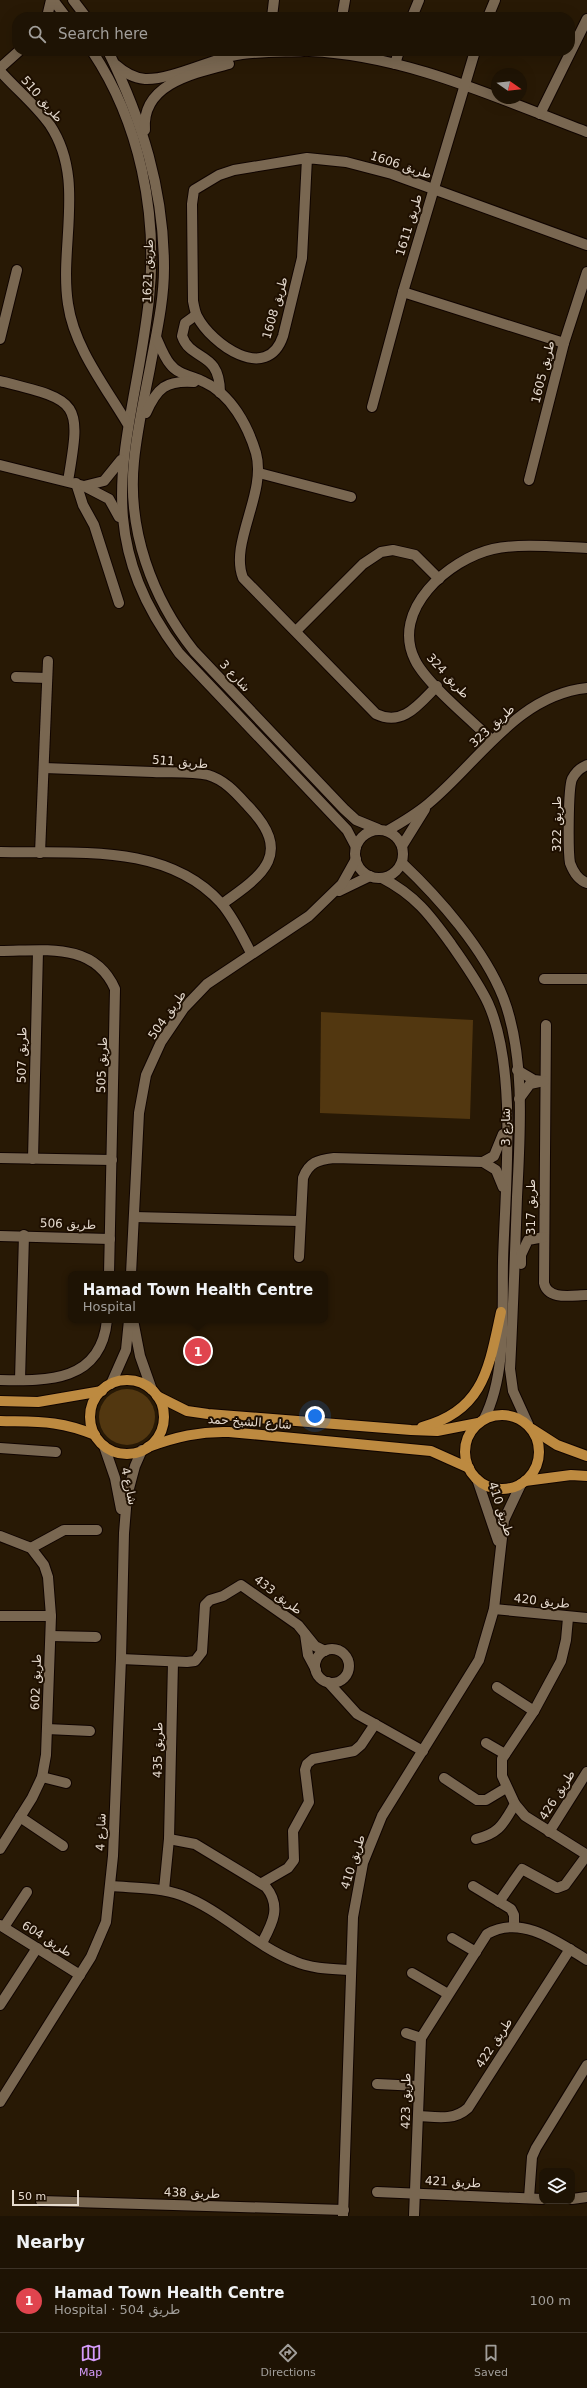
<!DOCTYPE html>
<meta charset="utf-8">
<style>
:root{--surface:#1e1304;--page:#2b2013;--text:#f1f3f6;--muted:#a19e9a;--line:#3c3226;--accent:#d59bfa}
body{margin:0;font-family:"DejaVu Sans",Vazirmatn,sans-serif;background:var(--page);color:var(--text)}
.controls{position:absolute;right:12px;bottom:12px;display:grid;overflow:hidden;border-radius:8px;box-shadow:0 4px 16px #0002}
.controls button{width:36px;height:36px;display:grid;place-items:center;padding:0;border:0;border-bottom:1px solid var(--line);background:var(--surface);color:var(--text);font:20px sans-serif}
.compass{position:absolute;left:491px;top:68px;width:36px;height:36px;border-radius:50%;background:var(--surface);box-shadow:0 4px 16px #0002;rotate:104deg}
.scale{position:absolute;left:12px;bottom:10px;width:67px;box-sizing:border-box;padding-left:4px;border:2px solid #e5dace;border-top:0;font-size:11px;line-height:14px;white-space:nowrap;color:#e5dace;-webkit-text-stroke:3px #1e0f00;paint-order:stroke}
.you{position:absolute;left:315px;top:1416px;width:14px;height:14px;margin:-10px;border:3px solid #fff;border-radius:50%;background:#1a73e8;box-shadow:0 0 0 6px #1a73e833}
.badge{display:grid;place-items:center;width:26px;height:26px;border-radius:50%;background:var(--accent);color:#fff;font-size:13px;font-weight:700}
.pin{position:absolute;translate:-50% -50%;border:2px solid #fff;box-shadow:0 1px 4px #0006}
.popup{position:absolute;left:68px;top:1271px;width:260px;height:52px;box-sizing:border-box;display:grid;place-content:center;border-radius:8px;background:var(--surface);filter:drop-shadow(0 1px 3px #0005);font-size:13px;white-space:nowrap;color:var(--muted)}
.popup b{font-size:15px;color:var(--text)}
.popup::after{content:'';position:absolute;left:50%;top:100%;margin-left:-8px;border:8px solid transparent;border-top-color:var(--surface)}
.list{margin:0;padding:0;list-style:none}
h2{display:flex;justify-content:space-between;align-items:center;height:52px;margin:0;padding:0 16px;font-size:17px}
h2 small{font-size:13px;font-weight:400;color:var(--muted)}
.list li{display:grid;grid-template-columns:26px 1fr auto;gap:12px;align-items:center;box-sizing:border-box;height:64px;padding:0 16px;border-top:1px solid var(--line)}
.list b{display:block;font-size:15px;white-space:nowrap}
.list p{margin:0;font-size:13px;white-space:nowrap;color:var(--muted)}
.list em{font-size:13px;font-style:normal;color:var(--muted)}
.icon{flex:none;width:22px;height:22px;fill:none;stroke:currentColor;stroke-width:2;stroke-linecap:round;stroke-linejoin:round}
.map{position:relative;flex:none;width:587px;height:2216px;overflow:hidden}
.search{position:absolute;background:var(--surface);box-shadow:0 4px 16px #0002;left:12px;right:12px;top:12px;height:44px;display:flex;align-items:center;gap:10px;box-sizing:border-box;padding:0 14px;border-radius:16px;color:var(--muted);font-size:15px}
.sheet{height:116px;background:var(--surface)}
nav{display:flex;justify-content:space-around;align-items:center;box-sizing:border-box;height:56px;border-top:1px solid var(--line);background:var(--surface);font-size:11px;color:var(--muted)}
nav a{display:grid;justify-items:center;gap:2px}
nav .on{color:var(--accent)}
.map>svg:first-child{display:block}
.green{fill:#523710}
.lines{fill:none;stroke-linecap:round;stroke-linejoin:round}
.minor-casing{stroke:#100400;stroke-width:12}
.major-casing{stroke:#100400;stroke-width:12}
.minor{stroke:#796751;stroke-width:10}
.major{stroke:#bd8a40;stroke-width:10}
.labels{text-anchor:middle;stroke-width:4;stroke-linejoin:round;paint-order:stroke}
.street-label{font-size:12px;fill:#e5dace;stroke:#1e0f00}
</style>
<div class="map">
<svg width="587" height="2216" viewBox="0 0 587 2216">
<rect width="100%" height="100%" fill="#281905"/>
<g class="green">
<polygon points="321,1012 473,1020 470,1119 320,1113"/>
<circle cx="127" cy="1417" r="28"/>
</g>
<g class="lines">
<defs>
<g id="minor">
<polyline points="53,0 66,17"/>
<polyline points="73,0 86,17"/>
<polyline points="47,17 51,0"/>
<polyline points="272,17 274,0"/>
<polyline points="342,17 345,0"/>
<polyline points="412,17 419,0"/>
<polyline points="488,17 495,0"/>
<path d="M92 51C140 123 158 214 149 299 134 438 83 525 179 653L347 830 356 847"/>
<path d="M108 51C142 120 164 190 164 268 164 302 156 335 150 368 144 399 137 430 134 461 127 530 152 598 194 651L344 809 356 820 378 829"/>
<path d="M309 51C406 55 497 98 587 132"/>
<polyline points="395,64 399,51"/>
<path d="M116 65C125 73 133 78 145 79 169 80 206 62 231 56 255 51 279 52 304 51"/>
<polyline points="0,68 19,51"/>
<path d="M0 71C16 89 36 105 50 125 86 179 59 245 68 304 74 347 105 386 127 423"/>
<polyline points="540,114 587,19"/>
<path d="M145 130C141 84 194 73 229 64"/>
<path d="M307 158 302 258 283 336C267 384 211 344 197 316 195 312 194 306 193 301L192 204 194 190 219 175 234 170 307 158 346 162 392 174 587 245"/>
<polyline points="403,292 564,343"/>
<path d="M196 315 185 323 182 336C191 362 220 350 220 393"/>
<path d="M156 337C160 346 164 357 170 364 178 375 193 376 204 382 231 394 248 426 256 453 267 493 229 543 243 578L376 714C403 727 419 704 437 686"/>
<polyline points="0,339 17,270"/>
<path d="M0 381C79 401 82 400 68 481"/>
<polyline points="372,407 403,292 475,51"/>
<path d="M146 413C157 388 166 380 194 382"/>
<polyline points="0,465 84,486 109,499 119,517"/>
<polyline points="259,473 351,497"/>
<polyline points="529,480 564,343 587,272"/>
<polyline points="76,483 83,505 94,525 119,603"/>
<polyline points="84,486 104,481 121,460"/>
<polyline points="296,631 363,564 381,552 393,550 415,555 439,579"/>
<polyline points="16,677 47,678"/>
<path d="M492 740C472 721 426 683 415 660 390 610 449 559 493 549 521 543 558 547 587 548"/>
<path d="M587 765C580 768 575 773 572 779 568 789 568 852 570 863 573 871 578 880 587 883"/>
<path d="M44 768C80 769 117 771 153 772 171 773 191 771 208 775 225 780 236 793 248 806 293 853 265 874 222 904"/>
<circle cx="379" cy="854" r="24"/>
<path d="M387 831C401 823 416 814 428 804 478 763 517 695 587 688"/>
<polyline points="402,846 425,809"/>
<path d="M0 852C74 854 166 842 221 903 234 918 242 936 251 953"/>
<polyline points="40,853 48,661"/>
<path d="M402 863C439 898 484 949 503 997 526 1056 520 1135 517 1197 515 1255 513 1312 510 1369L513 1391 528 1424"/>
<path d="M382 878C415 895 430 915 451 944 464 963 478 982 488 1003 518 1069 505 1187 503 1261 502 1311 507 1374 484 1419"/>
<polyline points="339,891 370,876"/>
<path d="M0 951C43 951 94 941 115 989L109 1274"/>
<polyline points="544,979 587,979"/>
<path d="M546 1025 544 1283C548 1301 573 1295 587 1295"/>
<polyline points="517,1070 534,1080 542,1081"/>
<polyline points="519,1099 530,1084 544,1081"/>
<polyline points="0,1158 112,1160"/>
<polyline points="33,1159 38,951"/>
<polyline points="483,1162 496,1170 503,1187"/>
<polyline points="134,1217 300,1221"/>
<polyline points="0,1236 110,1239"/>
<path d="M299 1257 303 1178C309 1162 318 1160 334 1158L483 1162 494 1156 503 1134"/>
<polyline points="521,1264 521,1255 528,1240 544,1237"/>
<polyline points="131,1274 139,1113 146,1075 161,1042 184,1008 207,984 309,916 342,884 356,859"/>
<polyline points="133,1320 140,1356 152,1390"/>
<path d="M0 1380C48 1381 101 1382 107 1320"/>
<polyline points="20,1380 24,1235"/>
<polyline points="111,1384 126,1350 129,1320"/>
<polyline points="104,1446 115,1478 121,1509"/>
<polyline points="0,1448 56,1452"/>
<polyline points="477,1479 498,1541"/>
<polyline points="0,1536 31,1548 44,1565 48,1577 51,1616 46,1755 42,1777 32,1798 0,1849"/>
<polyline points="31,1548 64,1530 97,1530"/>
<polyline points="494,1609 587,1618"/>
<polyline points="0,1616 51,1616"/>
<polyline points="568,1618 566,1640 561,1661 534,1711 502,1759 502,1776 515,1804 525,1816 587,1855"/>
<polyline points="305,1634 308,1655 316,1670"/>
<polyline points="51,1636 96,1637"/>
<circle cx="332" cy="1666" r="17"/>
<polyline points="121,1659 187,1662 195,1661 202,1652 205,1605 210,1600 223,1596 241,1585 298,1625 315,1646 325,1651"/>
<polyline points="328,1682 357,1714 423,1751"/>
<polyline points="497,1687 534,1711"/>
<polyline points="47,1729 90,1731"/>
<polyline points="486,1743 505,1754"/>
<polyline points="42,1777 66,1783"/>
<polyline points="444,1778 477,1800 486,1800 506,1788"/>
<polyline points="20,1817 63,1846"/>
<polyline points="549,1832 587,1772"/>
<path d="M169 1839 195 1844 266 1887C282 1907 272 1924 262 1943"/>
<path d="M476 1839C500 1833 503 1824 515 1804"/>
<polyline points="262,1883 288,1868 294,1860 293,1831 309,1802 305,1770 307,1764 313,1759 354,1751 361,1745 375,1724"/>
<path d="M111 1886C134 1888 159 1887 181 1895 222 1910 253 1945 294 1961 312 1969 332 1969 351 1970"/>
<polyline points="473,1886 511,1909 514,1915 514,1927"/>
<polyline points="164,1890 169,1839 173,1662"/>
<polyline points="499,1902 522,1869 557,1888 565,1885 587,1855"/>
<polyline points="0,1925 80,1975"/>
<polyline points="4,1927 27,1892"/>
<polyline points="452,1938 476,1952"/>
<polyline points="412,1973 448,1994"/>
<polyline points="0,2005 37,1948"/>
<polyline points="406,2033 421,2038"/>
<polyline points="377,2084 419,2086"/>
<polyline points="0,2102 91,1957 106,1922 113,1856 121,1659 124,1533 127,1496 135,1466 142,1450"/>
<path d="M419 2116C436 2117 454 2121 468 2108L570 1949"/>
<polyline points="377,2192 542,2199"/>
<polyline points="529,2198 532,2157 536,2148 587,2065"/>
<polyline points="572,2199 587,2197"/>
<polyline points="41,2201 344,2210"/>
<polyline points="343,2216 353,1917 363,1863 382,1816 479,1660 494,1609 504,1520 521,1484"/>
<path d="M414 2216 421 2038 487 1934C521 1914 558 1942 587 1960"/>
</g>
<g id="major">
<circle cx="127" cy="1417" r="37"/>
<polyline points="157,1396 187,1411 208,1414 411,1430 437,1431 478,1423"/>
<polyline points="0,1401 38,1402 102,1391"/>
<circle cx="502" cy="1452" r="37"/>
<path d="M0 1421C37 1422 59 1420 95 1435"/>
<path d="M422 1427C484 1411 489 1367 501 1312"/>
<polyline points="532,1429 557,1445 587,1456"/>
<path d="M148 1447C176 1437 200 1431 229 1432L431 1451 469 1468"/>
<polyline points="525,1481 571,1475 587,1476"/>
</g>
</defs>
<use href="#minor" class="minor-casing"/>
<use href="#major" class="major-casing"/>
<use href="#minor" class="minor"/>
<use href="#major" class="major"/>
</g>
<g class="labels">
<g class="street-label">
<text transform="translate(42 99) rotate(49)" y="4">طريق 510</text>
<text transform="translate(401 165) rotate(18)" y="4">طريق 1606</text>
<text transform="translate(409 225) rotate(-73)" y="4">طريق 1611</text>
<text transform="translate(148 271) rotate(-88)" y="4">طريق 1621</text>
<text transform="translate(275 308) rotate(-74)" y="4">طريق 1608</text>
<text transform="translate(543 372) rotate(-76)" y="4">طريق 1605</text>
<text transform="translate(235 676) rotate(47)" y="4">شارع 3</text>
<text transform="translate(448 676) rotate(47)" y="4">طريق 324</text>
<text transform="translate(492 726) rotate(-43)" y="4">طريق 323</text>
<text transform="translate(180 762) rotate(5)" y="4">طريق 511</text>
<text transform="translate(557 824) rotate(-90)" y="4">طريق 322</text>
<text transform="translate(167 1015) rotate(-55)" y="4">طريق 504</text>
<text transform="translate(22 1055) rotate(-89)" y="4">طريق 507</text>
<text transform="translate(102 1065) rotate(-88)" y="4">طريق 505</text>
<text transform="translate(506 1127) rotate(-90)" y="4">شارع 3</text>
<text transform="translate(531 1207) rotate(-90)" y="4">طريق 317</text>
<text transform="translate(68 1224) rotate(2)" y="4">طريق 506</text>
<text transform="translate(250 1422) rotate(4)" y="4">شارع الشيخ حمد</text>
<text transform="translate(129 1486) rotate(78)" y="4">شارع 4</text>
<text transform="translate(501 1509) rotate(72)" y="4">طريق 410</text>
<text transform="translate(278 1595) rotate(37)" y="4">طريق 433</text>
<text transform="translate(542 1601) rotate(6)" y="4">طريق 420</text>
<text transform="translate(36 1682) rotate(-88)" y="4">طريق 602</text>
<text transform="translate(158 1750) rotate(-89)" y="4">طريق 435</text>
<text transform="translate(557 1795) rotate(-58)" y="4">طريق 426</text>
<text transform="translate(101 1832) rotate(-88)" y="4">شارع 4</text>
<text transform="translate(353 1862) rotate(-73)" y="4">طريق 410</text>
<text transform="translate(47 1939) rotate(32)" y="4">طريق 604</text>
<text transform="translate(494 2043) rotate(-57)" y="4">طريق 422</text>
<text transform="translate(406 2101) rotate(-89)" y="4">طريق 423</text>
<text transform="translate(453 2182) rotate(3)" y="4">طريق 421</text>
<text transform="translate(192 2193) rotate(2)" y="4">طريق 438</text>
</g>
</g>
</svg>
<div class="controls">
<button><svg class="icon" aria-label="layers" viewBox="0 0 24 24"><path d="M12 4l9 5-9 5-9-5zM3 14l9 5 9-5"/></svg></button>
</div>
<svg class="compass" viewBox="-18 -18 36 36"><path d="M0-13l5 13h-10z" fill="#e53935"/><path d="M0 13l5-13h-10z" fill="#a19e9a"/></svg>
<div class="scale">50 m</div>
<div class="you"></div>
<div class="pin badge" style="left:198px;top:1351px;background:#e0444e">1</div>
<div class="popup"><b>Hamad Town Health Centre</b>Hospital</div>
<div class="search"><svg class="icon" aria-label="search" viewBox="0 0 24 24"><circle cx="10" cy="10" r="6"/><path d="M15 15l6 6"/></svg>Search here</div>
</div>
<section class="sheet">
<h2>Nearby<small></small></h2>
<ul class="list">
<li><span class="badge" style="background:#e0444e">1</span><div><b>Hamad Town Health Centre</b><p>Hospital · طريق 504</p></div><em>100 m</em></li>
</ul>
</section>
<nav>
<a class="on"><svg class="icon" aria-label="map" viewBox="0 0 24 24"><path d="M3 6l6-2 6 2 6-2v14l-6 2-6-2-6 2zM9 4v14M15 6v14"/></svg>Map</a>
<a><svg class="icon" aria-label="directions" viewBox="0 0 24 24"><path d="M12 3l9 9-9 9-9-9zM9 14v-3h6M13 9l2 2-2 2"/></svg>Directions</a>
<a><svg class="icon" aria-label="saved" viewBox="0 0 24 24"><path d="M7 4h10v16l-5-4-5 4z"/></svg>Saved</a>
</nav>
